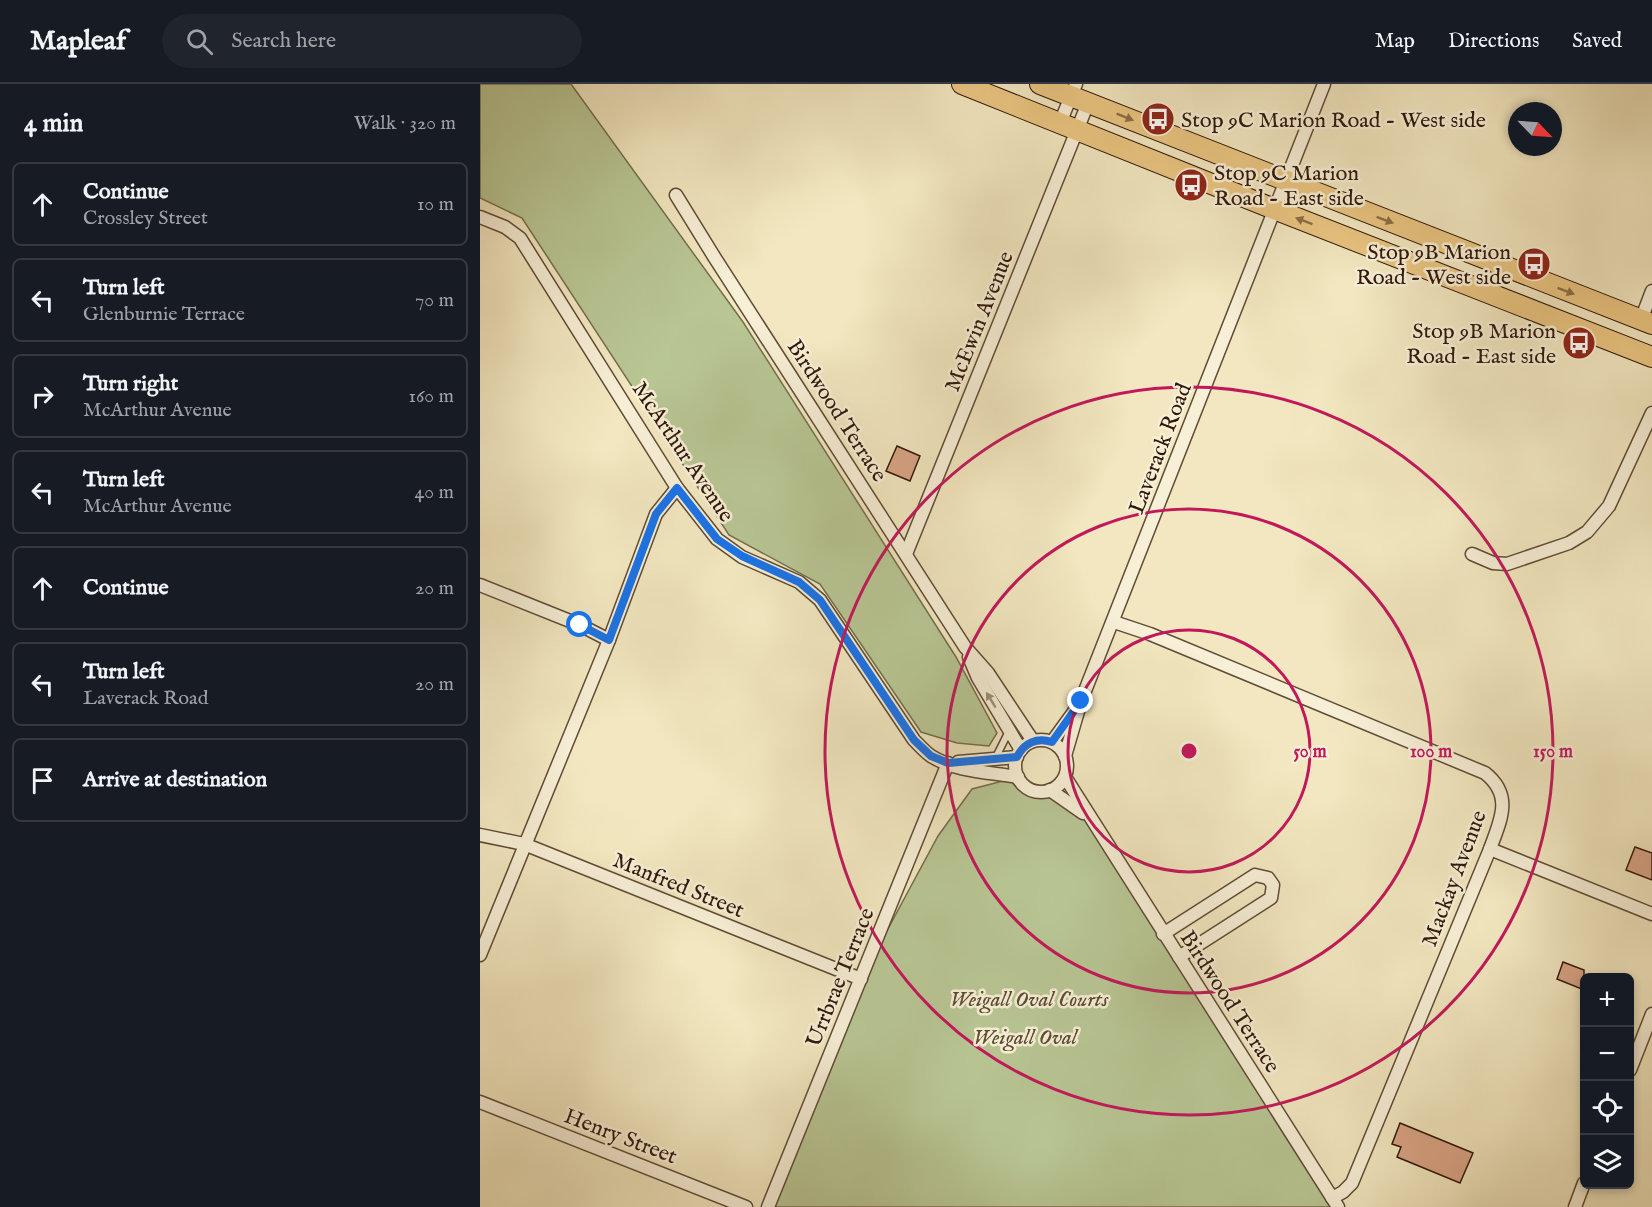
<!DOCTYPE html>
<meta charset="utf-8">
<style>
:root{--surface:#171b24;--page:#20242c;--text:#f1f3f6;--muted:#9ea1a6;--line:#363941}
body{margin:0;font-family:"IM FELL English",serif;background:var(--page);color:var(--text)}
.controls{position:absolute;right:18px;bottom:18px;display:grid;overflow:hidden;border-radius:9px;box-shadow:0 3px 9px #0003}
.controls button{width:54px;height:54px;display:grid;place-items:center;padding:0;border:0;border-bottom:2px solid var(--line);background:var(--surface);color:var(--text);font:30px sans-serif}
.compass{position:absolute;left:1028px;top:18px;width:54px;height:54px;border-radius:50%;background:var(--surface);box-shadow:0 3px 9px #0003;rotate:115deg}
.stop{position:absolute;width:18px;height:18px;margin:-14px;border:4px solid #1a73e8;border-radius:50%;background:#fff}
.stop.end{background:#1a73e8;border-color:#fff;box-shadow:0 2px 6px #0008}
.list{margin:0;padding:0;list-style:none}
h2{display:flex;justify-content:space-between;align-items:center;height:78px;margin:0;padding:0 24px;font-size:26px}
h2 small{font-size:20px;font-weight:400;color:var(--muted)}
.list li{display:grid;grid-template-columns:39px 1fr auto;gap:18px;align-items:center;box-sizing:border-box;height:84px;margin:0 12px 12px;padding:0 12px;border:2px solid var(--line);border-radius:9px}
.list b{display:block;font-size:22px;white-space:nowrap}
.list p{margin:0;font-size:20px;white-space:nowrap;color:var(--muted)}
.list em{font-size:20px;font-style:normal;color:var(--muted)}
.icon{flex:none;width:33px;height:33px;fill:none;stroke:currentColor;stroke-width:2;stroke-linecap:round;stroke-linejoin:round}
.map{position:relative;flex:none;width:1172px;height:1123px;overflow:hidden}
header{display:flex;align-items:center;gap:36px;box-sizing:border-box;height:84px;padding:0 30px;background:var(--surface);border-bottom:2px solid var(--line)}
header strong{font-size:28px}
nav{display:flex;gap:33px;margin-inline-start:auto;font-size:21px}
.search{width:420px;height:54px;background:var(--page);display:flex;align-items:center;gap:15px;box-sizing:border-box;padding:0 21px;border-radius:33px;color:var(--muted);font-size:22px}
main{display:flex}
aside{flex:1;background:var(--surface)}
.map>svg:first-child{display:block}
.green{fill:#b8c694;stroke:#746e4e;stroke-width:1.5}
.building{fill:#d9a486;stroke:#301709;stroke-width:1.5}
.lines{fill:none;stroke-linecap:round;stroke-linejoin:round}
.service-casing{stroke:#604b37;stroke-width:9}
.minor-casing{stroke:#604b37;stroke-width:15}
.primary-casing{stroke:#301709;stroke-width:22}
.service{stroke:#f7efd6;stroke-width:6}
.minor{stroke:#f7efd6;stroke-width:12}
.primary{stroke:#e9c480;stroke-width:20}
.oneway{fill:#8c6e44}
.oneway2{fill:#9d8e7a}
.route{stroke:#1a73e8;stroke-width:8}
.ring{fill:none;stroke:#c2185b;stroke-width:3}
.labels{text-anchor:middle;stroke-width:5;stroke-linejoin:round;paint-order:stroke}
.poi-label{font-size:22px;fill:#301709;stroke:#f7efd6;text-anchor:start}
.street-label{font-size:22px;fill:#301709;stroke:#f7efd6}
.park-label{font-size:22px;font-style:italic;fill:#594c33;stroke:#f7efd6}
.centre{fill:#c2185b;stroke:#f7efd6;stroke-width:3}
.ring-label{font-size:18px;text-anchor:middle;font-weight:bold;fill:#c2185b;stroke:#f7efd6;stroke-width:5;stroke-linejoin:round;paint-order:stroke}
</style>
<header>
<strong>Mapleaf</strong>
<div class="search"><svg class="icon" aria-label="search" viewBox="0 0 24 24"><circle cx="10" cy="10" r="6"/><path d="M15 15l6 6"/></svg>Search here</div>
<nav><a>Map</a><a>Directions</a><a>Saved</a></nav>
</header>
<main>
<aside>
<h2>4 min<small>Walk · 320 m</small></h2>
<ul class="list">
<li><svg class="icon" aria-label="ahead" viewBox="0 0 24 24"><path d="M12 20V5M6 11l6-6 6 6"/></svg><div><b>Continue</b><p>Crossley Street</p></div><em>10 m</em></li>
<li><svg class="icon" aria-label="left" viewBox="0 0 24 24"><path d="M17 20v-9H6M10 6l-5 5 5 5"/></svg><div><b>Turn left</b><p>Glenburnie Terrace</p></div><em>70 m</em></li>
<li><svg class="icon" aria-label="right" viewBox="0 0 24 24"><path d="M7 20v-9h11M14 6l5 5-5 5"/></svg><div><b>Turn right</b><p>McArthur Avenue</p></div><em>160 m</em></li>
<li><svg class="icon" aria-label="left" viewBox="0 0 24 24"><path d="M17 20v-9H6M10 6l-5 5 5 5"/></svg><div><b>Turn left</b><p>McArthur Avenue</p></div><em>40 m</em></li>
<li><svg class="icon" aria-label="ahead" viewBox="0 0 24 24"><path d="M12 20V5M6 11l6-6 6 6"/></svg><div><b>Continue</b></div><em>20 m</em></li>
<li><svg class="icon" aria-label="left" viewBox="0 0 24 24"><path d="M17 20v-9H6M10 6l-5 5 5 5"/></svg><div><b>Turn left</b><p>Laverack Road</p></div><em>20 m</em></li>
<li><svg class="icon" aria-label="arrive" viewBox="0 0 24 24"><path d="M6 21V4h12l-3 4 3 4H6"/></svg><div><b>Arrive at destination</b></div></li>
</ul>
</aside>
<div class="map">
<svg width="1172" height="1123" viewBox="0 0 1172 1123">
<rect width="100%" height="100%" fill="#f2e7c0"/>
<filter id="stains"><feTurbulence type="fractalNoise" baseFrequency=".00333" numOctaves="4"/><feColorMatrix values="0 0 0 0 .2 0 0 0 0 .09 0 0 0 0 .02 0 0 0 .5 -.17"/></filter>
<radialGradient id="worn" r=".72"><stop offset=".6" stop-color="#630" stop-opacity="0"/><stop offset="1" stop-color="#630" stop-opacity=".3"/></radialGradient>
<g class="green">
<polygon points="0,0 91,0 263,238 476,573 517,649 509,662 477,659 441,648 340,500 249,451 42,134 0,114"/>
<path d="M538 693C550 706 553 708 570 706L609 733 858 1123H290L381 895 458 752 492 705Z"/>
</g>
<g class="building">
<polygon points="417,362 440,372 430,397 406,387"/>
<polygon points="1155,763 1172,769 1172,796 1146,786"/>
<polygon points="1083,878 1104,886 1104,906 1077,895"/>
<polygon points="920,1039 993,1069 980,1099 917,1073 921,1063 912,1060"/>
</g>
<g class="lines">
<defs>
<polyline id="service" points="515,675 529,647"/>
<g id="minor">
<polyline points="580,39 596,0"/>
<polyline points="196,111 233,171 485,563 508,589 553,657"/>
<path d="M0 133 25 143 40 154 197 404 237 455 262 473 319 498 340 516 434 656C439 661 445 668 451 672 476 688 510 688 538 693"/>
<polyline points="1161,236 1172,207"/>
<polyline points="426,470 608,19"/>
<polyline points="992,470 1013,479 1027,480 1089,459 1107,448 1129,422 1172,329"/>
<polyline points="0,501 100,541 129,556"/>
<path d="M634 538 670 550 1005 689C1034 712 1020 737 1010 765L872 1099 863 1108 852 1114"/>
<polyline points="489,573 498,594 541,666"/>
<circle cx="561" cy="682" r="26"/>
<polyline points="572,658 596,625"/>
<polyline points="585,672 601,617 844,0"/>
<polyline points="478,678 537,673"/>
<polyline points="585,693 858,1123"/>
<polyline points="570,706 603,729"/>
<polyline points="0,751 44,760 381,895"/>
<polyline points="1010,765 1172,830"/>
<polyline points="683,850 775,791 788,794 793,801 791,814 699,873"/>
<polyline points="0,871 129,556 176,430 197,404"/>
<polyline points="1150,986 1172,930"/>
<polyline points="0,1018 266,1123"/>
<polyline points="288,1123 468,679"/>
<polyline points="1095,1123 1104,1099"/>
</g>
<g id="primary">
<polyline points="482,0 794,125 1172,273"/>
<polyline points="560,0 1172,240"/>
</g>
</defs>
<use href="#service" class="service-casing"/>
<use href="#minor" class="minor-casing"/>
<use href="#primary" class="primary-casing"/>
<use href="#service" class="service"/>
<use href="#minor" class="minor"/>
<use href="#primary" class="primary"/>
</g>
<defs><path id="oneway-solid" d="M-6-.8H1V-3.2L6.5 0L1 3.2V.8H-6Z" transform="scale(1.5)"/></defs>
<g class="oneway">
<use href="#oneway-solid" transform="translate(645 33) rotate(22)"/>
<use href="#oneway-solid" transform="translate(905 136) rotate(21)"/>
<use href="#oneway-solid" transform="translate(824 137) rotate(-159)"/>
<use href="#oneway-solid" transform="translate(1086 207) rotate(21)"/>
</g>
<use class="oneway2" href="#oneway-solid" transform="translate(511 616) rotate(-121)"/>
<g class="lines">
<path class="route" d="M100 541 129 556 176 430 197 404 237 455 262 472 319 498 340 516 434 656 451 672 468 679 537 673C544 659 557 653 572 658L601 617"/>
</g>
<g class="ring">
<circle cx="709" cy="667" r="121"/>
<circle cx="709" cy="667" r="242"/>
<circle cx="709" cy="667" r="364"/>
</g>
<defs>
<symbol id="bus-disc" viewBox="-11 -11 22 22"><circle r="9.5" fill="#8f2418" stroke="#f7efd6"/><path d="M-5-6H5V4H4V6H2V4H-2V6H-4V4H-5ZM-3.5-4V0h7V-4ZM-3.5 1.2v1.5H-2V1.2ZM2 1.2v1.5H3.5V1.2Z" fill="#fff"/></symbol>
</defs>
<g fill-rule="evenodd">
<use href="#bus-disc" x="659" y="16" width="38" height="38"/>
<use href="#bus-disc" x="692" y="82" width="38" height="38"/>
<use href="#bus-disc" x="1035" y="161" width="38" height="38"/>
<use href="#bus-disc" x="1080" y="240" width="38" height="38"/>
</g>
<g class="labels">
<g class="poi-label">
<text x="701" y="43">Stop 9C Marion Road - West side</text>
<text x="734" y="96">Stop 9C Marion<tspan x="734" dy="25">Road - East side</tspan></text>
<text x="1031" y="175" text-anchor="end">Stop 9B Marion<tspan x="1031" dy="25">Road - West side</tspan></text>
<text x="1076" y="254" text-anchor="end">Stop 9B Marion<tspan x="1076" dy="25">Road - East side</tspan></text>
</g>
<g class="street-label">
<text transform="translate(498 237) rotate(-68)" y="8">McEwin Avenue</text>
<text transform="translate(358 326) rotate(57)" y="8">Birdwood Terrace</text>
<text transform="translate(679 364) rotate(-69)" y="8">Laverack Road</text>
<text transform="translate(204 367) rotate(56)" y="8">McArthur Avenue</text>
<text transform="translate(973 794) rotate(-69)" y="8">Mackay Avenue</text>
<text transform="translate(199 800) rotate(22)" y="8">Manfred Street</text>
<text transform="translate(359 893) rotate(-68)" y="8">Urrbrae Terrace</text>
<text transform="translate(751 917) rotate(57)" y="8">Birdwood Terrace</text>
<text transform="translate(141 1051) rotate(21)" y="8">Henry Street</text>
</g>
<g class="park-label">
<text x="549" y="922">Weigall Oval Courts</text>
<text x="545" y="960">Weigall Oval</text>
</g>
</g>
<circle cx="709" cy="667" r="9" class="centre"/>
<g class="ring-label">
<text x="830" y="673">50 m</text>
<text x="951" y="673">100 m</text>
<text x="1073" y="673">150 m</text>
</g>
<rect width="100%" height="100%" filter="url(#stains)"/>
<rect width="100%" height="100%" fill="url(#worn)"/>
</svg>
<div class="controls">
<button>+</button>
<button>−</button>
<button><svg class="icon" aria-label="locate" viewBox="0 0 24 24"><circle cx="12" cy="12" r="6"/><path d="M12 2v4M12 18v4M2 12h4M18 12h4"/></svg></button>
<button><svg class="icon" aria-label="layers" viewBox="0 0 24 24"><path d="M12 4l9 5-9 5-9-5zM3 14l9 5 9-5"/></svg></button>
</div>
<svg class="compass" viewBox="-18 -18 36 36"><path d="M0-13l5 13h-10z" fill="#e53935"/><path d="M0 13l5-13h-10z" fill="#9ea1a6"/></svg>
<div class="stop" style="left:100px;top:541px"></div>
<div class="stop end" style="left:601px;top:617px"></div>
</div>
</main>
